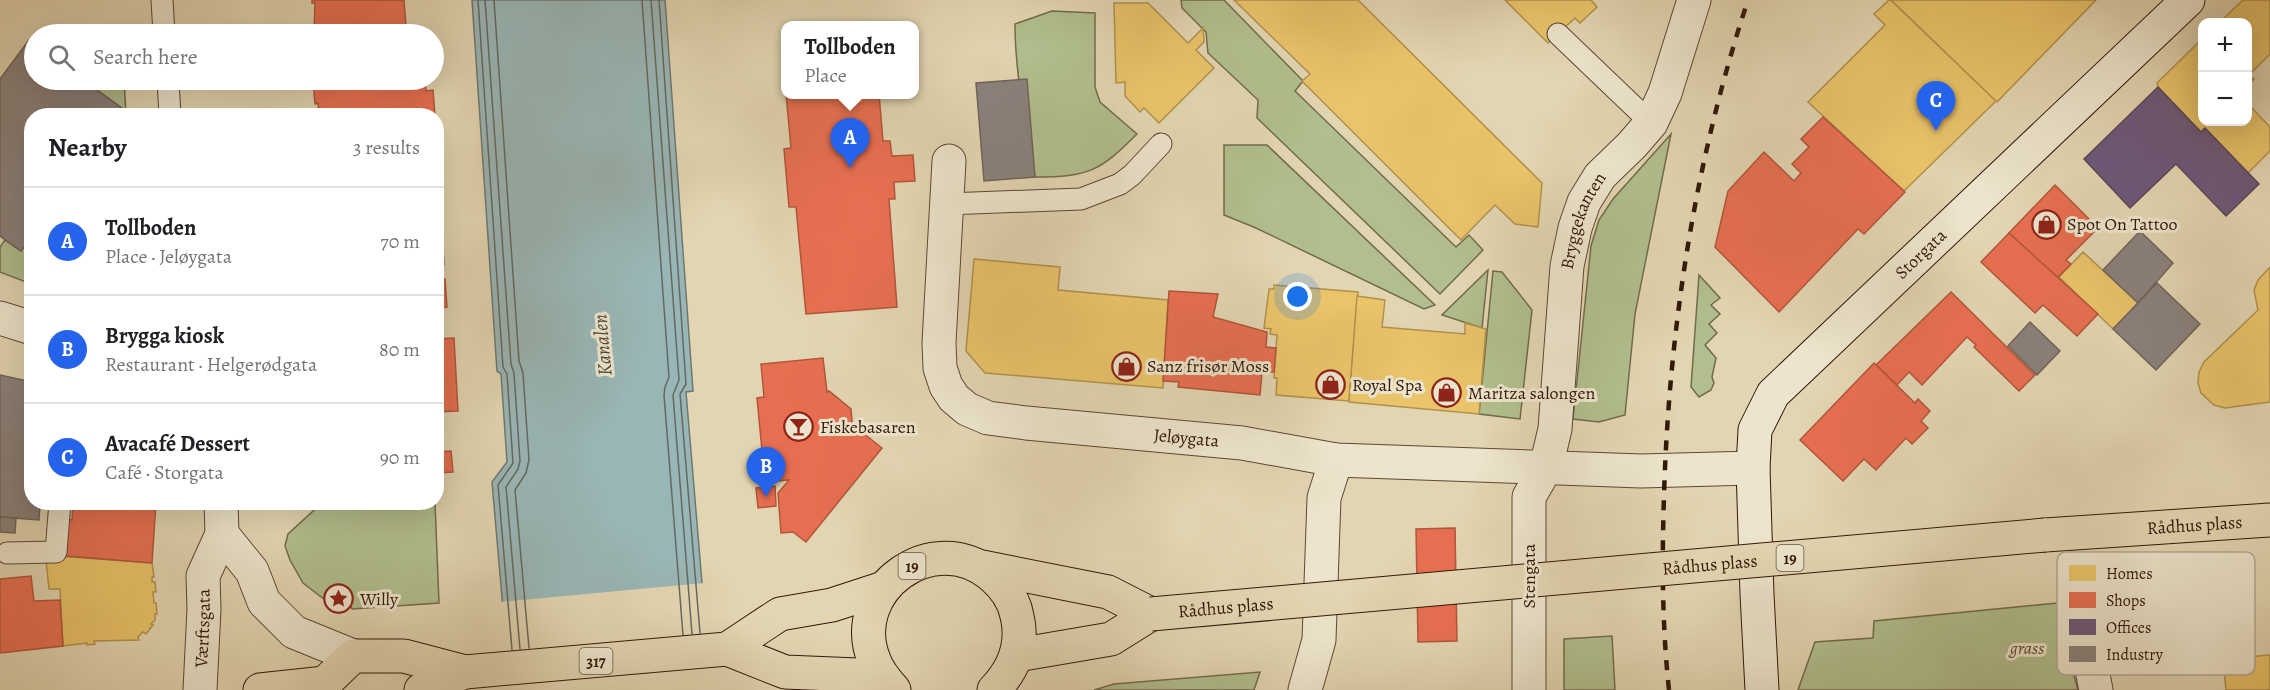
<!DOCTYPE html>
<meta charset="utf-8">
<style>
:root{--surface:#fff;--page:#f2f2f2;--text:#202124;--muted:#757577;--line:#e0e0e0;--accent:#2563eb}
body{margin:0;font-family:Alegreya,serif;background:var(--page);color:var(--text)}
.controls{position:absolute;right:18px;top:18px;display:grid;overflow:hidden;border-radius:12px;box-shadow:0 6px 24px #0002}
.controls button{width:54px;height:54px;display:grid;place-items:center;padding:0;border:0;border-bottom:2px solid var(--line);background:var(--surface);color:var(--text);font:30px sans-serif}
.you{position:absolute;left:1298px;top:297px;width:21px;height:21px;margin:-15px;border:4px solid #fff;border-radius:50%;background:#1a73e8;box-shadow:0 0 0 9px #1a73e833}
.badge{display:grid;place-items:center;width:39px;height:39px;border-radius:50%;background:var(--accent);color:#fff;font-size:20px;font-weight:700}
.pin{position:absolute;translate:-50% -50px;filter:drop-shadow(0 2px 3px #0008)}
.pin::after{content:'';position:absolute;top:32px;width:21px;height:18px;background:inherit;clip-path:polygon(0 0,100% 0,50% 100%)}
.popup{position:absolute;left:781px;top:21px;width:138px;height:78px;box-sizing:border-box;display:grid;place-content:center;border-radius:12px;background:var(--surface);filter:drop-shadow(0 2px 4px #0005);font-size:20px;white-space:nowrap;color:var(--muted)}
.popup b{font-size:22px;color:var(--text)}
.popup::after{content:'';position:absolute;left:50%;top:100%;margin-left:-12px;border:12px solid transparent;border-top-color:var(--surface)}
.list{margin:0;padding:0;list-style:none}
h2{display:flex;justify-content:space-between;align-items:center;height:78px;margin:0;padding:0 24px;font-size:26px}
h2 small{font-size:20px;font-weight:400;color:var(--muted)}
.list li{display:grid;grid-template-columns:39px 1fr auto;gap:18px;align-items:center;box-sizing:border-box;height:108px;padding:0 24px;border-top:2px solid var(--line)}
.list b{display:block;font-size:22px;white-space:nowrap}
.list p{margin:0;font-size:20px;white-space:nowrap;color:var(--muted)}
.list em{font-size:20px;font-style:normal;color:var(--muted)}
.icon{flex:none;width:33px;height:33px;fill:none;stroke:currentColor;stroke-width:2;stroke-linecap:round;stroke-linejoin:round}
.map{position:relative;flex:none;width:2270px;height:690px;overflow:hidden}
.search{position:absolute;background:var(--surface);box-shadow:0 6px 24px #0002;left:24px;top:24px;width:420px;height:66px;display:flex;align-items:center;gap:15px;box-sizing:border-box;padding:0 21px;border-radius:33px;color:var(--muted);font-size:22px}
.panel{position:absolute;background:var(--surface);box-shadow:0 6px 24px #0002;left:24px;top:108px;width:420px;height:402px;border-radius:24px}
.map>svg:first-child{display:block}
.green{fill:#b1be8d;stroke:#726b4b;stroke-width:1.5}
.water{fill:#99b6b6;stroke:#707771;stroke-width:1.5}
.pier{fill:#e2d5b1}
.homes{fill:#e9c46a;stroke:#b2904d;stroke-width:1.5}
.shops{fill:#e76f51;stroke:#b1553b;stroke-width:1.5}
.offices{fill:#6d597a;stroke:#5c4658;stroke-width:1.5}
.industry{fill:#8a817c;stroke:#70625a;stroke-width:1.5}
.lines{fill:none;stroke-linecap:round;stroke-linejoin:round}
.shore{stroke:#666760;stroke-width:1.5}
.lane-casing{stroke:#5f4733;stroke-width:23}
.street-casing{stroke:#5f4733;stroke-width:35}
.secondary-casing{stroke:#331809;stroke-width:35}
.primary-casing{stroke:#331809;stroke-width:35}
.highway-casing{stroke:#331809;stroke-width:35}
.lane{stroke:#ece4cc;stroke-width:21}
.street{stroke:#ece4cc;stroke-width:33}
.secondary{stroke:#ece4cc;stroke-width:33}
.primary{stroke:#e2d5b1;stroke-width:33}
.highway{stroke:#e2d5b1;stroke-width:33}
.rail{stroke:#331809;stroke-width:4.5;stroke-dasharray:10 10;stroke-linecap:butt}
.highway-bridge-casing{stroke:#331809;stroke-width:35;stroke-linecap:butt}
.highway-bridge{stroke:#e2d5b1;stroke-width:33}
.labels{text-anchor:middle;stroke-width:6;stroke-linejoin:round;paint-order:stroke}
.shield{fill:#ece4cc;stroke:#6a5544;stroke-width:1.5}
.shield-label{font-size:16px;font-weight:bold;fill:#331809}
.street-label{font-size:18px;fill:#331809;stroke:#ece4cc}
.poi-label{font-size:18px;fill:#331809;stroke:#ece4cc;text-anchor:start}
.park-label{font-size:18px;font-style:italic;fill:#594a31;stroke:#ece4cc}
.water-label{font-size:20px;font-style:italic;fill:#52473d;stroke:#ece4cc}
.key{fill:#ece4cc;stroke:#b4a792;stroke-width:1.5}
.key-label{font-size:16px;fill:#331809}
</style>
<div class="map">
<svg width="2270" height="690" viewBox="0 0 2270 690">
<rect width="100%" height="100%" fill="#e2d5b1"/>
<filter id="stains"><feTurbulence type="fractalNoise" baseFrequency=".00333" numOctaves="4"/><feColorMatrix values="0 0 0 0 .2 0 0 0 0 .09 0 0 0 0 .02 0 0 0 .5 -.17"/></filter>
<radialGradient id="worn" r=".72"><stop offset=".6" stop-color="#630" stop-opacity="0"/><stop offset="1" stop-color="#630" stop-opacity=".3"/></radialGradient>
<g class="green">
<polygon points="1181,0 1224,0 1303,81 1295,91 1456,247 1469,235 1483,250 1440,294 1257,118 1258,100 1208,53 1206,32 1182,8"/>
<path d="M1052 11 1095 13V87L1100 102 1137 134C1100 171 1089 177 1035 177 1026 126 1015 75 1015 24Z"/>
<polygon points="83,80 124,80 126,115 122,115 125,111"/>
<polygon points="1671,134 1635,314 1625,415 1599,422 1573,419 1591,246 1599,220 1613,199"/>
<polygon points="1224,145 1267,145 1435,305 1424,309 1256,228 1224,215"/>
<polygon points="31,237 31,284 0,272 0,247 5,240 21,251"/>
<polygon points="1488,270 1482,328 1442,315"/>
<polygon points="1493,271 1502,272 1532,310 1520,419 1479,414"/>
<polygon points="1699,275 1720,298 1711,305 1720,314 1709,324 1717,333 1705,345 1716,358 1712,377 1714,383 1711,390 1699,397 1691,387"/>
<polygon points="323,502 435,503 439,603 352,609 345,592 337,590 329,603 303,583 290,560 285,546 288,534"/>
<polygon points="2088,600 2068,618 2073,672 2078,690 1798,690 1815,642 1873,638 1874,621"/>
<polygon points="1612,636 1615,690 1564,690 1564,639"/>
<polygon points="1260,672 1254,690 1094,690 1114,684"/>
</g>
<polygon class="water" points="472,0 665,0 693,391 686,392 711,690 510,690 492,482 507,462 501,374 497,371"/>
<polygon class="pier" points="704,583 714,690 507,690 499,602"/>
<g class="homes">
<polygon points="1234,0 1358,0 1542,183 1538,227 1515,224 1495,205 1461,240 1302,81 1310,74"/>
<polygon points="1505,0 1591,0 1597,7 1580,23 1575,18 1548,43"/>
<polygon points="1889,0 1891,0 1996,101 1904,191 1808,102 1885,25 1874,14"/>
<polygon points="1891,0 2096,0 1997,102"/>
<polygon points="2243,0 2270,0 2270,54 2249,75 2254,79 2248,85 2248,22 2220,22"/>
<polygon points="1114,3 1148,3 1188,43 1203,28 1204,42 1196,50 1214,68 1159,123 1144,108 1140,112 1125,96 1125,82 1116,83"/>
<polygon points="2202,39 2202,122 2248,122 2248,104 2270,127 2270,151 2248,173 2205,128 2201,132 2158,87 2157,83"/>
<polygon points="2083,252 2138,303 2113,329 2059,277"/>
<polygon points="974,259 1060,267 1058,290 1168,300 1163,388 985,373 966,351"/>
<polygon points="2270,267 2270,402 2225,408 2214,405 2201,393 2198,383 2199,372 2204,362 2258,310 2254,290 2258,280"/>
<polygon points="1274,285 1358,292 1349,401 1276,395 1277,378 1274,378 1277,335 1270,334 1271,329 1264,328 1269,289 1274,289"/>
<polygon points="1357,296 1385,300 1382,327 1465,334 1465,323 1486,329 1479,414 1349,402"/>
<polygon points="58,556 152,563 154,577 152,577 152,582 155,582 156,592 153,592 154,603 156,603 157,614 155,614 155,620 151,624 153,625 146,634 143,632 138,637 139,640 94,641 95,644 87,645 87,643 63,646 60,589 49,589 46,561"/>
<polygon points="2270,655 2270,690 2226,690 2223,659"/>
</g>
<g class="shops">
<polygon points="312,0 404,0 406,26 408,25 409,34 314,34 315,3 312,3"/>
<polygon points="782,40 786,40 786,87 782,44"/>
<polygon points="313,80 425,80 426,91 433,90 435,116 319,116 318,103 315,104"/>
<polygon points="786,94 879,94 883,141 890,141 892,156 913,155 915,181 894,182 895,199 889,199 897,307 806,314 796,207 789,207 784,149 791,148"/>
<polygon points="1823,117 1905,192 1864,234 1858,229 1779,312 1715,247 1728,191 1764,152 1794,181 1801,173 1792,164 1809,147 1801,139"/>
<polygon points="2055,185 2098,228 2066,260 2071,264 2057,278 2009,233"/>
<polygon points="436,217 441,217 444,265 441,266 442,279 445,279 447,307 439,308 440,329 436,329"/>
<polygon points="2009,233 2098,314 2077,336 2043,305 2035,313 1981,262"/>
<polygon points="1169,291 1218,294 1213,317 1267,332 1266,347 1276,348 1274,372 1262,372 1260,395 1178,387 1179,382 1163,381"/>
<polygon points="1951,292 2035,375 2019,391 1974,347 1976,345 1967,337 1922,385 1909,372 1897,385 1876,365"/>
<polygon points="454,338 458,411 436,412 436,339"/>
<polygon points="823,358 827,392 829,391 851,409 853,434 863,433 882,448 806,542 793,532 781,533 778,493 789,480 765,482 757,398 764,397 761,364"/>
<polygon points="1874,363 1915,403 1918,399 1930,411 1921,421 1928,428 1912,444 1906,438 1876,470 1864,459 1843,481 1800,440"/>
<polygon points="451,451 453,472 436,473 436,452"/>
<polygon points="775,486 776,506 758,508 756,488"/>
<polygon points="73,502 156,502 152,563 66,556 67,519 72,520"/>
<polygon points="1455,528 1457,641 1418,642 1416,529"/>
<polygon points="31,576 34,601 60,600 63,646 0,653 0,579"/>
</g>
<polygon class="offices" points="2158,87 2201,132 2205,128 2259,184 2226,216 2176,164 2130,208 2084,159"/>
<g class="industry">
<polygon points="29,40 34,43 34,80 83,80 126,111 122,116 32,116 32,237 21,251 0,236 0,79"/>
<polygon points="1027,79 1035,177 984,181 976,83"/>
<polygon points="2140,231 2173,263 2138,303 2103,270"/>
<polygon points="2157,283 2200,324 2156,370 2113,329"/>
<polygon points="2030,322 2060,351 2037,375 2008,346"/>
<polygon points="0,375 32,382 32,502 40,502 39,520 0,517"/>
<polygon points="0,517 16,518 15,533 0,532"/>
<polygon points="2208,616 2213,668 2149,674 2144,622"/>
</g>
<g class="lines">
<g class="shore">
<polyline points="478,0 503,367 507,374 513,463 498,485 512,650"/>
<polyline points="485,0 511,364 514,373 520,461 518,469 506,487 520,649"/>
<polyline points="494,0 519,361 523,373 529,460 526,473 515,490 529,648"/>
<polyline points="642,0 669,377 665,387 664,395 683,635"/>
<polyline points="651,0 679,380 673,395 692,634"/>
<polyline points="659,0 686,384 680,394 700,633"/>
</g>
<defs>
<g id="lane">
<polyline points="162,0 164,34"/>
<polyline points="1558,34 1651,123"/>
<polyline points="168,80 170,116"/>
<polyline points="947,204 1081,199 1120,184 1132,175 1161,144"/>
<polyline points="7,553 56,552 60,502"/>
</g>
<g id="street">
<path id="s1" d="M949 161 939 343 940 368 946 386 954 398 967 409 988 418 1026 423 1242 443 1336 460 1641 471 1753 468"/>
<polyline points="0,318 32,328"/>
<polyline points="222,534 252,571 264,602 294,632 353,656"/>
<polyline points="2083,624 2096,690"/>
<path id="s2" d="M200 690 204 609 203 576 222 534 221 502"/>
<polyline points="1305,690 1319,640 1324,498 1336,460"/>
<path id="s3" d="M1529 690V497L1546 467 1555 429 1567 266 1575 228 1584 202 1600 176 1632 145 1651 123 1665 93 1694 0"/>
</g>
<g id="secondary">
<path id="s4" d="M1762 690 1757 594 1753 468 1755 430 1773 394 2188 0"/>
</g>
<g id="primary">
<polyline points="727,649 780,614 832,605 884,588"/>
<polyline points="260,690 325,683 353,656 404,656 465,672"/>
<polyline points="421,690 465,672 727,649 785,672 882,676"/>
</g>
<g id="highway">
<path id="s5" d="M2045 535 2270 520"/>
<polyline points="982,567 1108,592 1151,614"/>
<polyline points="1017,655 1111,639 1151,614"/>
<path d="M894 690C886 681 878 672 874 660 846 590 933 527 991 575 1004 586 1014 599 1017 616 1024 645 1014 669 994 690"/>
</g>
</defs>
<use href="#lane" class="lane-casing"/>
<use href="#street" class="street-casing"/>
<use href="#secondary" class="secondary-casing"/>
<use href="#primary" class="primary-casing"/>
<use href="#highway" class="highway-casing"/>
<use href="#lane" class="lane"/>
<use href="#street" class="street"/>
<use href="#secondary" class="secondary"/>
<use href="#primary" class="primary"/>
<use href="#highway" class="highway"/>
<path class="rail" d="M1669 690C1661 616 1662 542 1665 468 1672 309 1698 151 1748 0"/>
<defs>
<g id="highway-bridge">
<path id="s6" d="M1151 614 2045 535"/>
</g>
</defs>
<use href="#highway-bridge" class="highway-bridge-casing"/>
<use href="#highway-bridge" class="highway-bridge"/>
</g>
<defs>
<symbol id="shop-ring" viewBox="-11 -11 22 22"><circle r="9.5" fill="#ece4cc" stroke="#8f2418" stroke-width="1.5"/><path d="M-5-2.5h2.3a2.7 3.5 0 0 1 5.4 0H5L5.5 6h-11ZM-1.5-2.5h3a1.5 2.3 0 0 0-3 0Z" fill="#8f2418"/></symbol>
<symbol id="bar-ring" viewBox="-11 -11 22 22"><circle r="9.5" fill="#ece4cc" stroke="#8f2418" stroke-width="1.5"/><path d="M-6-5H6L.8 .8V4.5H3.5V6h-7V4.5H-.8V.8Z" fill="#8f2418"/></symbol>
<symbol id="sight-ring" viewBox="-11 -11 22 22"><circle r="9.5" fill="#ece4cc" stroke="#8f2418" stroke-width="1.5"/><path d="M0-6L1.8-2.2L6-1.7L2.9 1.2L3.7 5.4L0 3.3L-3.7 5.4L-2.9 1.2L-6-1.7L-1.8-2.2Z" fill="#8f2418"/></symbol>
</defs>
<g fill-rule="evenodd">
<use href="#shop-ring" x="2030" y="208" width="33" height="33"/>
<use href="#shop-ring" x="1110" y="350" width="33" height="33"/>
<use href="#shop-ring" x="1314" y="368" width="33" height="33"/>
<use href="#shop-ring" x="1430" y="376" width="33" height="33"/>
<use href="#bar-ring" x="782" y="410" width="33" height="33"/>
<use href="#sight-ring" x="322" y="582" width="33" height="33"/>
</g>
<g class="labels">
<g class="shield">
<rect x="1776.5" y="545" width="27" height="26" rx="4.5"/>
<rect x="898.5" y="553" width="27" height="26" rx="4.5"/>
<rect x="579.5" y="648" width="33" height="26" rx="4.5"/>
</g>
<g class="shield-label">
<text x="1790" y="564">19</text>
<text x="912" y="572">19</text>
<text x="596" y="667">317</text>
</g>
<g class="street-label">
<text dy="6" stroke="none"><textPath href="#s3" startOffset="478">Bryggekanten</textPath></text>
<text dy="6" stroke="none"><textPath href="#s4" startOffset="504">Storgata</textPath></text>
<text dy="6" stroke="none"><textPath href="#s1" startOffset="480">Jeløygata</textPath></text>
<text dy="6" stroke="none"><textPath href="#s5" startOffset="150">Rådhus plass</textPath></text>
<text dy="6" stroke="none"><textPath href="#s6" startOffset="561">Rådhus plass</textPath></text>
<text transform="translate(1529 576) rotate(-90)" y="6">Stengata</text>
<text dy="6" stroke="none"><textPath href="#s6" startOffset="75">Rådhus plass</textPath></text>
<text dy="6" stroke="none"><textPath href="#s2" startOffset="62">Værftsgata</textPath></text>
</g>
<g class="poi-label">
<text x="2067" y="230">Spot On Tattoo</text>
<text x="1147" y="372">Sanz frisør Moss</text>
<text x="1352" y="391">Royal Spa</text>
<text x="1468" y="399">Maritza salongen</text>
<text x="820" y="433">Fiskebasaren</text>
<text x="360" y="605">Willy</text>
</g>
<g class="park-label">
<text x="2027" y="654">grass</text>
</g>
<g class="water-label">
<text transform="translate(602 345) rotate(-95)" y="7">Kanalen</text>
</g>
</g>
<rect x="2057" y="552" width="198" height="123" rx="9" class="key"/>
<rect x="2069" y="565" width="27" height="16" fill="#e9c46a"/>
<rect x="2069" y="592" width="27" height="16" fill="#e76f51"/>
<rect x="2069" y="619" width="27" height="16" fill="#6d597a"/>
<rect x="2069" y="646" width="27" height="16" fill="#8a817c"/>
<g class="key-label">
<text x="2106" y="579">Homes</text>
<text x="2106" y="606">Shops</text>
<text x="2106" y="633">Offices</text>
<text x="2106" y="660">Industry</text>
</g>
<rect width="100%" height="100%" filter="url(#stains)"/>
<rect width="100%" height="100%" fill="url(#worn)"/>
</svg>
<div class="controls">
<button>+</button>
<button>−</button>
</div>
<div class="you"></div>
<div class="pin badge" style="left:850px;top:168px">A</div>
<div class="popup"><b>Tollboden</b>Place</div>
<div class="pin badge" style="left:766px;top:497px">B</div>
<div class="pin badge" style="left:1936px;top:131px">C</div>
<div class="search"><svg class="icon" aria-label="search" viewBox="0 0 24 24"><circle cx="10" cy="10" r="6"/><path d="M15 15l6 6"/></svg>Search here</div>
<section class="panel">
<h2>Nearby<small>3 results</small></h2>
<ul class="list">
<li><span class="badge">A</span><div><b>Tollboden</b><p>Place · Jeløygata</p></div><em>70 m</em></li>
<li><span class="badge">B</span><div><b>Brygga kiosk</b><p>Restaurant · Helgerødgata</p></div><em>80 m</em></li>
<li><span class="badge">C</span><div><b>Avacafé Dessert</b><p>Café · Storgata</p></div><em>90 m</em></li>
</ul>
</section>
</div>
